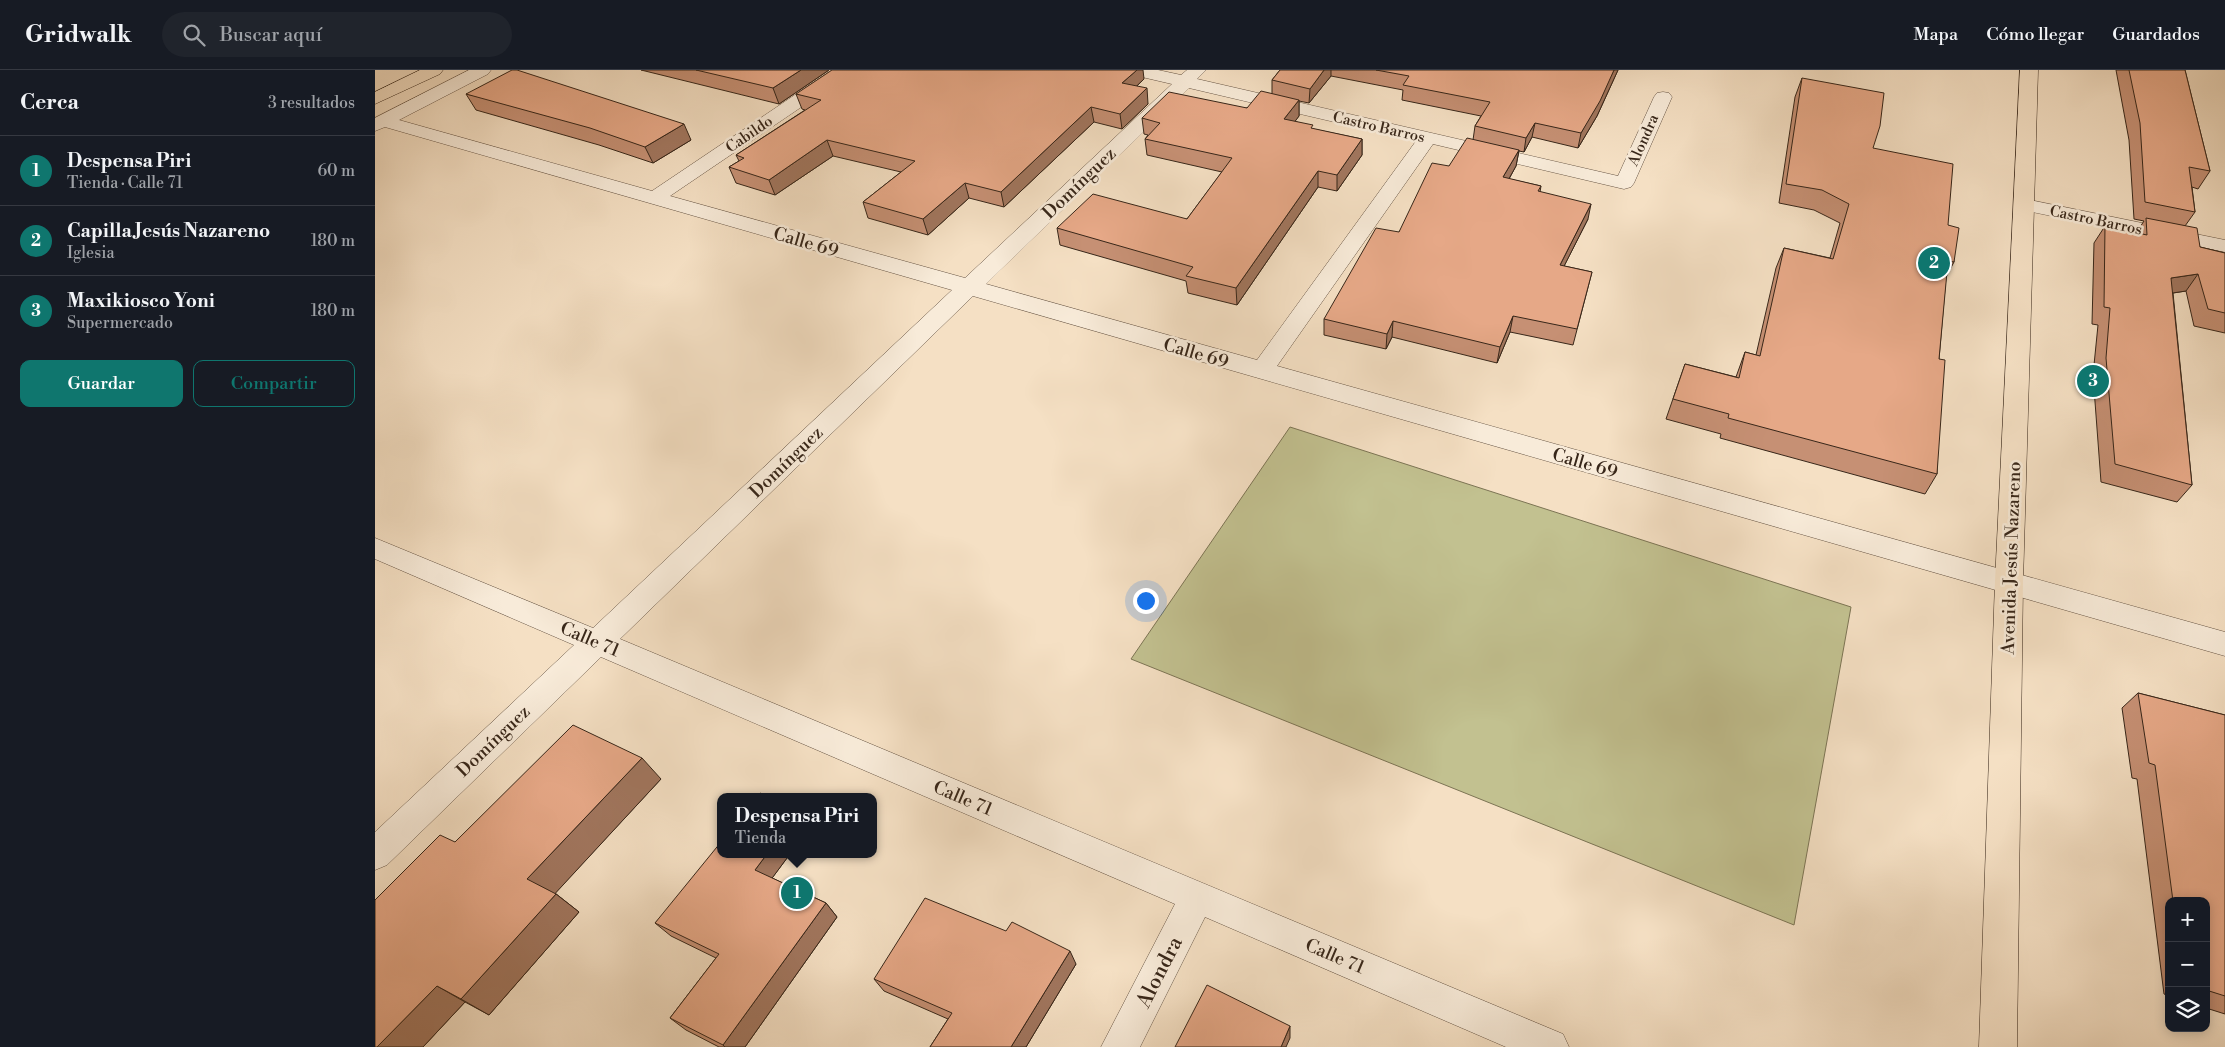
<!DOCTYPE html>
<html lang="es">
<meta charset="utf-8">
<style>
:root{--surface:#171b24;--page:#20242c;--text:#f1f3f6;--muted:#9ea1a6;--line:#363941;--accent:#0f766e}
body{margin:0;font-family:"Libre Bodoni",serif;background:var(--page);color:var(--text)}
.controls{position:absolute;right:15px;bottom:15px;display:grid;overflow:hidden;border-radius:10px;box-shadow:0 2px 12px #0003}
.controls button{width:45px;height:45px;display:grid;place-items:center;padding:0;border:0;border-bottom:1px solid var(--line);background:var(--surface);color:var(--text);font:25px sans-serif}
.you{position:absolute;left:770px;top:530px;width:18px;height:18px;margin:-12px;border:4px solid #fff;border-radius:50%;background:#1a73e8;box-shadow:0 0 0 8px #1a73e833}
.badge{display:grid;place-items:center;width:32px;height:32px;border-radius:50%;background:var(--accent);color:#fff;font-size:16px;font-weight:700}
.pin{position:absolute;translate:-50% -50%;border:2px solid #fff;box-shadow:0 1px 5px #0006}
.popup{position:absolute;left:342px;top:723px;width:160px;height:65px;box-sizing:border-box;display:grid;place-content:center;border-radius:10px;background:var(--surface);filter:drop-shadow(0 1px 4px #0005);font-size:16px;white-space:nowrap;color:var(--muted)}
.popup b{font-size:19px;color:var(--text)}
.popup::after{content:'';position:absolute;left:50%;top:100%;margin-left:-10px;border:10px solid transparent;border-top-color:var(--surface)}
.list{margin:0;padding:0;list-style:none}
h2{display:flex;justify-content:space-between;align-items:center;height:65px;margin:0;padding:0 20px;font-size:21px}
h2 small{font-size:16px;font-weight:400;color:var(--muted)}
.list li{display:grid;grid-template-columns:32px 1fr auto;gap:15px;align-items:center;box-sizing:border-box;height:70px;padding:0 20px;border-top:1px solid var(--line)}
.list b{display:block;font-size:19px;white-space:nowrap}
.list p{margin:0;font-size:16px;white-space:nowrap;color:var(--muted)}
.list em{font-size:16px;font-style:normal;color:var(--muted)}
.actions{display:flex;gap:10px;padding:15px 20px}
.actions a{flex:1;padding:11px 0;border:1px solid var(--accent);border-radius:10px;text-align:center;font-size:18px;color:var(--accent)}
.actions .main{background:var(--accent);color:#fff}
.icon{flex:none;width:28px;height:28px;fill:none;stroke:currentColor;stroke-width:2;stroke-linecap:round;stroke-linejoin:round}
.map{position:relative;flex:none;width:1850px;height:977px;overflow:hidden}
header{display:flex;align-items:center;gap:30px;box-sizing:border-box;height:70px;padding:0 25px;background:var(--surface);border-bottom:1px solid var(--line)}
header strong{font-size:24px}
nav{display:flex;gap:28px;margin-inline-start:auto;font-size:18px}
.search{width:350px;height:45px;background:var(--page);display:flex;align-items:center;gap:12px;box-sizing:border-box;padding:0 18px;border-radius:28px;color:var(--muted);font-size:19px}
main{display:flex}
aside{flex:1;background:var(--surface)}
.map>svg:first-child{display:block}
.green{fill:#c2c190;stroke:#7c7454}
.lines{fill:none;stroke-linecap:round;stroke-linejoin:round}
.minor-casing{stroke:#665444;stroke-width:1}
.major-casing{stroke:#372619;stroke-width:1}
.highway-casing{stroke:#372619;stroke-width:1}
.minor{fill:#f8ebd9;fill-rule:evenodd}
.major{fill:#f5e0c4;fill-rule:evenodd}
.highway{fill:#f5e0c4;fill-rule:evenodd}
.wall{fill:#c69074;stroke:#372619}
.shaded-wall{fill:#a1765e;stroke:#372619}
.building{fill:#e6a887;stroke:#372619}
.labels{text-anchor:middle;stroke-width:5;stroke-linejoin:round;paint-order:stroke}
.far-street-label{font-size:15px;fill:#372619;stroke:#f8ebd9}
.street-label{font-size:18px;fill:#372619;stroke:#f8ebd9}
.near-street-label{font-size:21px;fill:#372619;stroke:#f8ebd9}
</style>
<header>
<strong>Gridwalk</strong>
<div class="search"><svg class="icon" aria-label="search" viewBox="0 0 24 24"><circle cx="10" cy="10" r="6"/><path d="M15 15l6 6"/></svg>Buscar aquí</div>
<nav><a>Mapa</a><a>Cómo llegar</a><a>Guardados</a></nav>
</header>
<main>
<aside>
<h2>Cerca<small>3 resultados</small></h2>
<ul class="list">
<li><span class="badge">1</span><div><b>Despensa Piri</b><p>Tienda · Calle 71</p></div><em>60 m</em></li>
<li><span class="badge">2</span><div><b>Capilla Jesús Nazareno</b><p>Iglesia</p></div><em>180 m</em></li>
<li><span class="badge">3</span><div><b>Maxikiosco Yoni</b><p>Supermercado</p></div><em>180 m</em></li>
</ul>
<div class="actions"><a class="main">Guardar</a><a>Compartir</a></div>
</aside>
<div class="map">
<svg width="1850" height="977" viewBox="0 0 1850 977">
<rect width="100%" height="100%" fill="#f5e0c4"/>
<filter id="stains"><feTurbulence type="fractalNoise" baseFrequency=".004" numOctaves="4"/><feColorMatrix values="0 0 0 0 .2 0 0 0 0 .09 0 0 0 0 .02 0 0 0 .5 -.17"/></filter>
<radialGradient id="worn" r=".72"><stop offset=".6" stop-color="#630" stop-opacity="0"/><stop offset="1" stop-color="#630" stop-opacity=".3"/></radialGradient>
<polygon class="green" points="915,357 1476,537 1419,855 756,589"/>
<g class="lines">
<defs>
<g id="minor">
<path d="M94 0H116L113 4 24 50 277 121 457 0H478L475 4 295 126 590 208 797 14 754 4 751 0H783L806 5 812 0H831L822 9 1243 106 1279 27 1282 23 1288 22 1294 23 1297 27 1259 113 1256 117 1249 119 1058 74 902 296 1850 562V586L598 226 245 569 1188 964 1194 977H1131L830 847 765 977H726L800 834 226 587 12 795 0 800V762L199 575 0 489V468L218 558 577 220 10 57 0 61V48ZM814 18 1041 71 882 290 611 214Z"/>
<polygon points="1650,129 1850,170 1850,182 1643,139 1640,135 1643,131"/>
</g>
<polygon id="major" points="1645,0 1663,0 1648,512 1642,977 1604,977 1620,512"/>
<polygon id="highway" points="45,0 68,0 65,4 0,34 0,22"/>
</defs>
<use href="#minor" class="minor-casing"/>
<use href="#major" class="major-casing"/>
<use href="#highway" class="highway-casing"/>
<use href="#minor" class="minor"/>
<use href="#major" class="major"/>
<use href="#highway" class="highway"/>
</g>
<g class="wall">
<polygon points="266,0 454,0 404,34"/>
<polygon points="905,0 1243,0 1222,46 1203,78 1157,67 1149,82 1144,81 1141,96 1134,109 1166,116 1165,122 1213,149 1189,196 1217,202 1198,275 1135,262 1122,293 1017,267 1011,279 949,265 949,249 1024,162 1074,96 1098,70 1100,56 1106,46 1027,30 1028,20 956,6 934,33 924,31 924,46 920,51 938,59 987,69 987,85 962,121 943,117 862,235 813,223 811,211 685,175 682,158 812,149 847,102 772,85 770,69 773,65 769,64 767,48 872,38 897,24 897,10"/>
<polygon points="1741,0 1810,0 1835,101 1823,119 1817,117 1820,142 1810,156 1825,177 1850,183 1850,263 1819,256 1811,221 1798,223 1817,415 1802,432 1726,412 1718,305 1723,255 1717,254 1719,173 1730,156 1761,163 1769,151 1759,149 1754,70"/>
<polygon points="1427,8 1498,78 1573,155 1579,192 1571,207 1564,289 1562,404 1550,424 1345,368 1346,364 1291,349 1310,294 1361,307 1370,282 1381,285 1401,198 1409,178 1455,188 1465,153 1439,140 1404,133 1420,27"/>
<polygon points="769,9 762,16 773,34 747,59 719,52 629,137 594,128 553,165 493,148 488,132 526,102 458,86 400,125 361,113 354,97 364,91 361,85 430,40 427,39 421,24"/>
<polygon points="91,24 316,70 278,93 224,75 101,40"/>
<polygon points="1763,623 1850,645 1850,944 1831,938 1831,831 1794,831 1794,926 1789,924 1762,709 1757,708 1747,638"/>
<polygon points="286,709 180,823 204,842 114,945 90,932 48,977 0,977 80,772"/>
<polygon points="346,784 415,784 397,808 451,833 462,847 370,977 344,977 311,960 295,948 341,888 296,866 280,853"/>
<polygon points="701,894 651,977 555,977 573,949 509,921 499,909"/>
</g>
<g class="shaded-wall">
<polygon points="426,0 454,0 404,34 398,18"/>
<polygon points="762,0 768,0 769,9 749,28 747,13"/>
<polygon points="949,0 956,0 956,6 934,33 935,19"/>
<polygon points="1239,0 1243,0 1222,46 1203,78 1206,63"/>
<polygon points="772,18 773,34 747,59 745,44"/>
<polygon points="924,30 924,46 910,65 909,49"/>
<polygon points="716,37 719,52 629,137 626,122"/>
<polygon points="1160,53 1157,67 1149,82 1151,68"/>
<polygon points="309,54 316,70 278,93 270,77"/>
<polygon points="987,69 987,85 962,121 962,105"/>
<polygon points="452,70 458,86 400,125 394,110"/>
<polygon points="1144,80 1141,96 1126,123 1128,107"/>
<polygon points="943,101 943,117 862,235 861,218"/>
<polygon points="590,113 594,128 553,165 548,149"/>
<polygon points="1216,134 1213,149 1182,210 1185,195"/>
<polygon points="1823,204 1811,221 1784,225 1796,208"/>
<polygon points="1138,246 1135,262 1122,293 1125,277"/>
<polygon points="1018,251 1017,267 1011,279 1012,264"/>
<polygon points="267,688 286,709 176,828 152,809"/>
<polygon points="392,784 415,784 392,815 380,800"/>
<polygon points="181,824 204,842 114,945 86,929"/>
<polygon points="451,833 462,847 370,977 350,977 348,975"/>
<polygon points="695,881 701,894 651,977 636,977"/>
<polygon points="62,916 90,932 48,977 2,977"/>
<polygon points="915,956 915,968 911,977 906,977"/>
</g>
<g class="building">
<polygon points="137,0 142,0 309,54 270,77 215,58 91,24"/>
<polygon points="321,0 426,0 398,18"/>
<polygon points="457,0 762,0 747,13 772,18 745,44 716,37 626,122 590,113 548,149 488,132 540,91 452,70 394,110 354,97 369,88 361,85 446,30 421,24"/>
<polygon points="905,0 949,0 935,19 897,10"/>
<polygon points="1001,0 1239,0 1225,31 1206,63 1160,53 1151,68 1100,56 1115,32 1028,15 1034,6"/>
<polygon points="1754,0 1810,0 1835,101 1814,97 1820,142 1770,132 1765,53"/>
<polygon points="1427,8 1509,23 1505,56 1498,78 1578,94 1573,155 1584,158 1579,192 1573,191 1564,289 1570,290 1562,404 1353,348 1354,344 1298,329 1310,294 1364,308 1370,282 1385,286 1409,178 1458,189 1474,134 1447,120 1411,114"/>
<polygon points="886,21 924,30 909,49 938,55 936,58 987,69 962,105 943,101 861,218 811,206 818,197 682,158 718,124 812,149 857,88 770,69 785,53 767,48 794,22 872,38"/>
<polygon points="1092,68 1144,80 1128,107 1166,116 1163,121 1216,134 1185,195 1217,202 1202,259 1138,246 1125,277 1018,251 1012,264 949,249 1001,158 1024,162 1057,93 1074,96"/>
<polygon points="1771,148 1822,158 1825,177 1850,183 1850,243 1833,239 1823,204 1796,208 1817,415 1740,394 1731,288 1735,238 1729,237 1730,156 1772,165"/>
<polygon points="1763,623 1850,645 1850,926 1831,920 1831,831 1798,831 1780,695 1774,693"/>
<polygon points="198,655 267,688 152,809 181,824 86,929 62,916 2,977 0,977 0,830 65,765 80,772"/>
<polygon points="385,723 393,727 382,727"/>
<polygon points="346,772 346,784 392,784 380,800 451,833 348,975 295,948 344,884 280,853"/>
<polygon points="550,828 631,861 637,852 695,881 636,977 555,977 577,943 499,909"/>
<polygon points="832,915 915,956 906,977 800,977"/>
</g>
<g class="labels">
<g class="far-street-label">
<text transform="translate(1004 57) rotate(13)" y="5">Castro Barros</text>
<text transform="translate(374 64) rotate(-34)" y="5">Cabildo</text>
<text transform="translate(1268 70) rotate(-66)" y="5">Alondra</text>
<text transform="translate(1721 150) rotate(12)" y="5">Castro Barros</text>
</g>
<g class="street-label">
<text transform="translate(704 113) rotate(-44)" y="6">Domínguez</text>
<text transform="translate(431 172) rotate(16)" y="6">Calle 69</text>
<text transform="translate(821 283) rotate(16)" y="6">Calle 69</text>
<text transform="translate(411 392) rotate(-44)" y="6">Domínguez</text>
<text transform="translate(1210 393) rotate(16)" y="6">Calle 69</text>
<text transform="translate(1636 488) rotate(-88)" y="6">Avenida Jesús Nazareno</text>
<text transform="translate(215 569) rotate(23)" y="6">Calle 71</text>
<text transform="translate(118 671) rotate(-44)" y="6">Domínguez</text>
<text transform="translate(588 728) rotate(23)" y="6">Calle 71</text>
<text transform="translate(960 886) rotate(23)" y="6">Calle 71</text>
</g>
<g class="near-street-label">
<text transform="translate(784 902) rotate(-63)" y="7">Alondra</text>
</g>
</g>
<rect width="100%" height="100%" filter="url(#stains)"/>
<rect width="100%" height="100%" fill="url(#worn)"/>
</svg>
<div class="controls">
<button>+</button>
<button>−</button>
<button><svg class="icon" aria-label="layers" viewBox="0 0 24 24"><path d="M12 4l9 5-9 5-9-5zM3 14l9 5 9-5"/></svg></button>
</div>
<div class="you"></div>
<div class="pin badge" style="left:422px;top:823px">1</div>
<div class="popup"><b>Despensa Piri</b>Tienda</div>
<div class="pin badge" style="left:1559px;top:193px">2</div>
<div class="pin badge" style="left:1718px;top:311px">3</div>
</div>
</main>
